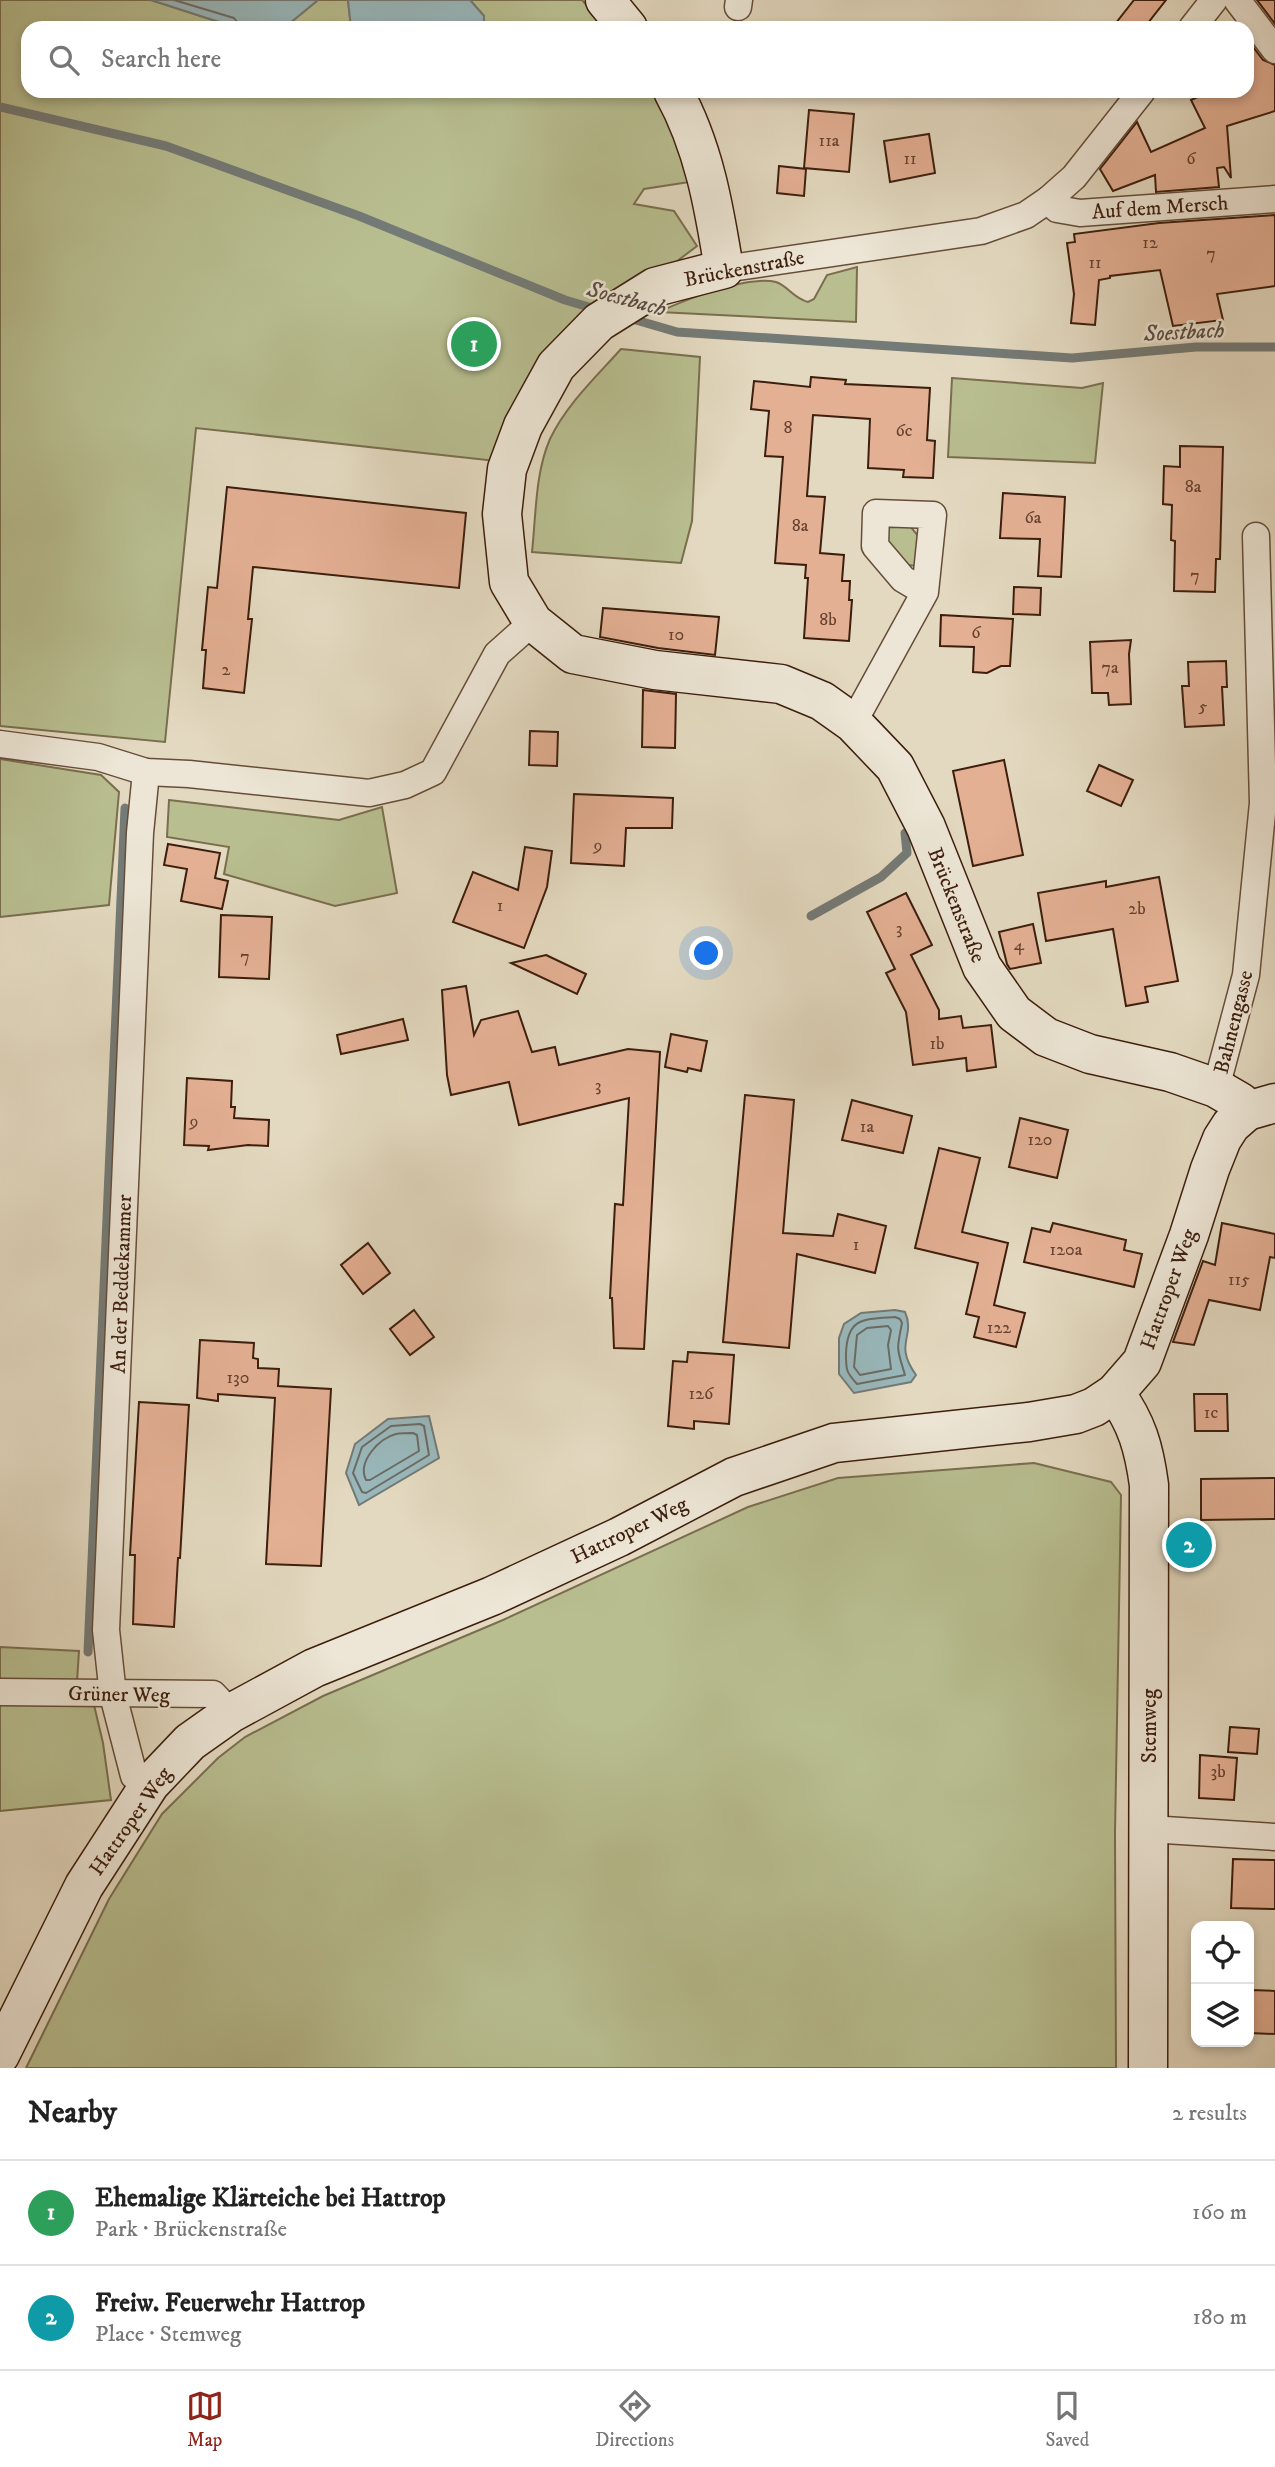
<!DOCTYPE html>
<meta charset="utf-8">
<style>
:root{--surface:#fff;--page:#f6f6f6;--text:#222;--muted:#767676;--line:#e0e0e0;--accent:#8f2418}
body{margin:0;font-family:"IM FELL DW Pica",serif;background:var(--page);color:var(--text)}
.controls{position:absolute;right:21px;bottom:21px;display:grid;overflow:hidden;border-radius:14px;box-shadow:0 4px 10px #0003}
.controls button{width:63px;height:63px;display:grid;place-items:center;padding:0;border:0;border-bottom:2px solid var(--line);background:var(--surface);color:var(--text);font:35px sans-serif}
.you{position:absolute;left:707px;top:954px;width:24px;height:24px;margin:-18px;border:5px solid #fff;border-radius:50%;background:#1a73e8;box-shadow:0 0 0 10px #1a73e833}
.badge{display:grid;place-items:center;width:46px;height:46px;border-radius:50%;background:var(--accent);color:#fff;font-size:23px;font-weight:700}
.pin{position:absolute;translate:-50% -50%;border:4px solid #fff;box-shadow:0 2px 7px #0006}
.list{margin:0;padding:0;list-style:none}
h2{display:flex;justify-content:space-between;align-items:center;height:91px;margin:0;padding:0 28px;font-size:30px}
h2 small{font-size:23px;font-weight:400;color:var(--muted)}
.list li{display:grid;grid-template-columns:46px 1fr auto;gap:21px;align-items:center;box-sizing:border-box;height:105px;padding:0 28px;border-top:2px solid var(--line)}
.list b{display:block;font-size:26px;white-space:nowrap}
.list p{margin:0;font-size:23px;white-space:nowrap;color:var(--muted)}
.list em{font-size:23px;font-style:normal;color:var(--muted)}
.icon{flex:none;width:38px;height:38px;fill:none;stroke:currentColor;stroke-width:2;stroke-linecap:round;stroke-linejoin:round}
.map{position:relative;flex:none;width:1275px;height:2068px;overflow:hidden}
.search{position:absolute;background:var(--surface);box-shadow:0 4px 10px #0003;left:21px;right:21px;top:21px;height:77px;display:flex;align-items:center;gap:18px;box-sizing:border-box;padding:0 24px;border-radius:21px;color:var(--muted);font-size:26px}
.sheet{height:301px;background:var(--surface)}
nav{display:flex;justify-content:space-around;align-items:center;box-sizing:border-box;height:98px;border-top:2px solid var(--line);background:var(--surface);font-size:19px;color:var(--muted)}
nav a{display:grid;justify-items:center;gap:4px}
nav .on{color:var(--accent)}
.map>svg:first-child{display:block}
.green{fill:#b8be90;stroke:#7a6e4e;stroke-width:2}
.water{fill:#99b8bc;stroke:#747a76;stroke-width:2}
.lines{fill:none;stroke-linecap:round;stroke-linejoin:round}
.shore{stroke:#6b6b64;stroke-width:2}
.stream{stroke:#747a76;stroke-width:9}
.building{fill:#e4b094;stroke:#3d1e0d;stroke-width:2}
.street-casing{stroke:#664d3a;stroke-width:29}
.secondary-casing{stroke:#3d1e0d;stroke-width:41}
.street{stroke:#ede6d6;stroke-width:26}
.secondary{stroke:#ede6d6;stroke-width:38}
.labels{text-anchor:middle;stroke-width:5;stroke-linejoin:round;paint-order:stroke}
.number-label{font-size:18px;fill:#67422f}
.street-label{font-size:21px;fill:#3d1e0d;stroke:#ede6d6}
.water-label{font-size:23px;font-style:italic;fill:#594c42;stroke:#ede6d6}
</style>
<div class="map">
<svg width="1275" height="2068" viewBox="0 0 1275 2068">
<rect width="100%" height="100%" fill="#e3d9c0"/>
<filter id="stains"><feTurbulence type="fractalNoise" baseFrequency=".00286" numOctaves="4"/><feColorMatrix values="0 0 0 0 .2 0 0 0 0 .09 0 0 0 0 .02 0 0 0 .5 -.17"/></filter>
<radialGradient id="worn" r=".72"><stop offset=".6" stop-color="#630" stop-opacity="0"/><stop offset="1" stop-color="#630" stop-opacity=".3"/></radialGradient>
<g class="green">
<polygon points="0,0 151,0 219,22 248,28 28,28 28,91 654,91 668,115 696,181 644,189 634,204 674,211 697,246 672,265 496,461 196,428 165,742 0,726"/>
<polygon points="318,0 348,0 351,28 284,28"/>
<polygon points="470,0 582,0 607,28 484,28 484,16"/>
<path d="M857 267 856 322 659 312C684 300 749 275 776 282 788 286 793 298 808 302L814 299 827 275Z"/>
<path d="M621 349 700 357 692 521 681 563 532 552C536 516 535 473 550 439 566 405 596 377 621 349Z"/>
<polygon points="952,378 1082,388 1103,383 1095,463 948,457"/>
<polygon points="888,525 910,526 919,537 918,566 907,565 887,542"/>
<polygon points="0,759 101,775 119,792 109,905 0,917"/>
<polygon points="169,800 339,820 382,807 397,893 335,906 224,874 229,847 167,837"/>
<polygon points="1034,1463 1111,1482 1121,1495 1115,1833 1116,2068 26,2068 109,1899 162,1814 218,1758 245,1737 323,1696 503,1620 748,1507 838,1478"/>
<polygon points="0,1647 79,1651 77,1682 0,1679"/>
<polygon points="0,1703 94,1705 103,1743 111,1800 0,1811"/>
</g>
<g class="water">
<polygon points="151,0 318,0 284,28 248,28 219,22"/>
<polygon points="348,0 470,0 484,16 484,28 351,28"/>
<path d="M895 1310 905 1312C916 1337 893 1343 916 1375L911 1382 854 1393 839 1374V1338L844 1324 861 1313Z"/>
<polygon points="429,1416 439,1458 359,1505 346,1473 355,1444 388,1419"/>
</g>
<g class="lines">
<g class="shore">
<polyline points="174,0 234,18 238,23 239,28"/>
<path d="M895 1317 900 1319 902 1323C896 1352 897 1348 905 1375L857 1384C846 1372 846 1370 846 1354 847 1317 864 1319 895 1317Z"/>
<polygon points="888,1326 891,1330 888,1345 891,1369 860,1375 854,1367 857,1335 867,1328"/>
<polygon points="420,1424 424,1426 429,1455 366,1493 362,1492 353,1473 362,1447 391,1426"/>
<path d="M413 1433 417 1435 419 1451 370 1480H366C357 1462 379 1438 396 1434 402 1433 408 1433 413 1433Z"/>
</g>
<g class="stream">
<polyline points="0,107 166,146 359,216 565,300 599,310"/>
<polyline points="629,318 677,332 1072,358 1196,347 1275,347"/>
<polyline points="811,916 881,877 907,853 905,833"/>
<polyline points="88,1652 125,808"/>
</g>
</g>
<g class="building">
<polygon points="1134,0 1166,0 1144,28 1112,28"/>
<polygon points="1257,0 1275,0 1275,24"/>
<polygon points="1247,39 1263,60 1275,65 1275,111 1227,126 1231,178 1224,167 1217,168 1219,187 1156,192 1155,175 1113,191 1100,169 1137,122 1151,152 1205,128 1191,100 1210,91 1247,91"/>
<polygon points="809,110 854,114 849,172 804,168"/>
<polygon points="929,134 935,173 890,182 884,141"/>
<polygon points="779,166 806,169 804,196 777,193"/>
<polygon points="1275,215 1275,286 1217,294 1223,320 1173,326 1160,270 1110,276 1110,278 1099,280 1095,325 1071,323 1074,294 1067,243 1075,242 1074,234 1159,223"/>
<polygon points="811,377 846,380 845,384 930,388 927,440 935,441 933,478 903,477 904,470 868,468 870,419 813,415 807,496 825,497 820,553 844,555 842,581 850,581 849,600 852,600 849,641 804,638 808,578 805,578 806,565 775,563 783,457 765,456 769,411 751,409 754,381 810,387"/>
<polygon points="1180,446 1223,447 1220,559 1216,559 1215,592 1174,591 1175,541 1171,540 1172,505 1163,504 1164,466 1180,467"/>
<polygon points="227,487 466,513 459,588 253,567 248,619 252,619 244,693 203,688 206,650 202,650 208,587 217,588"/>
<polygon points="1003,493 1065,497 1061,577 1038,576 1040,539 1000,538"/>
<polygon points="1014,587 1041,588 1040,615 1013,614"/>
<polygon points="603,608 719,617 715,655 658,648 600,637"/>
<polygon points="941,615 1013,619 1010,666 1001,666 987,673 973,672 974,647 940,646"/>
<polygon points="1131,640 1129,654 1131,704 1109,705 1108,693 1092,693 1090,642"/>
<polygon points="1226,661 1227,687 1222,687 1224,725 1185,727 1182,686 1189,686 1188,662"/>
<polygon points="643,690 676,694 675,748 642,747"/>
<polygon points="530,731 558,732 557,766 529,765"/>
<polygon points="1004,760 1023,855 973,866 953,771"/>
<polygon points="1099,765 1133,780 1121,806 1087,791"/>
<polygon points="574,794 673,798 672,828 626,828 624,866 571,863"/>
<polygon points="168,844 220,853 215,878 228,881 222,909 181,901 187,869 164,865"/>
<polygon points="525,847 552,851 547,887 524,948 453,922 473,872 518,890"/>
<polygon points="1159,877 1178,981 1145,987 1148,1002 1126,1006 1113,929 1046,941 1038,893 1106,881 1106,887"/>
<polygon points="906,893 932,945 911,955 939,1010 939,1019 961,1016 963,1028 991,1025 996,1067 967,1071 966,1058 913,1065 906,1012 886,973 895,969 867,912"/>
<polygon points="221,915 272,917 269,979 219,977"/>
<polygon points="1033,924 1041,963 1010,969 1007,964 999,932"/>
<polygon points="546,955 586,974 577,994 511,963"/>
<polygon points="466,986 474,1035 481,1020 518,1011 532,1052 555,1047 559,1065 628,1049 660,1052 644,1349 614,1348 612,1298 610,1298 615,1204 623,1205 629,1098 519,1125 509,1082 451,1095 447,1075 442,990"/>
<polygon points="403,1019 408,1040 341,1054 337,1035"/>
<polygon points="671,1034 707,1041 701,1071 688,1068 687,1072 665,1067"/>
<polygon points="187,1078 232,1081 231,1107 235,1107 234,1118 269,1120 268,1146 248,1145 208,1150 209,1146 184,1145"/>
<polygon points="745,1095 794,1100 783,1233 833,1236 838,1214 886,1226 875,1273 797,1254 789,1348 723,1342"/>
<polygon points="852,1100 912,1116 903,1153 842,1140"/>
<polygon points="1020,1118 1068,1130 1057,1178 1009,1167"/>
<polygon points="939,1148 980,1158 962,1232 1008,1243 994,1305 1025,1313 1016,1347 974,1337 979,1317 966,1314 978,1263 915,1248"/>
<polygon points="1053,1223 1126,1240 1124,1250 1142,1254 1134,1287 1024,1262 1032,1228 1050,1232"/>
<polygon points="1222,1223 1275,1234 1275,1258 1270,1257 1260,1310 1209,1300 1194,1345 1173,1342 1203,1261 1215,1265"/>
<polygon points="368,1243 390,1273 363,1294 341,1265"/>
<polygon points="414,1310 434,1337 410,1355 390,1329"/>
<polygon points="200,1340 254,1343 253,1358 258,1359 258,1368 279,1369 278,1386 331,1389 321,1566 266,1564 275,1398 218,1394 218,1401 197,1398"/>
<polygon points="688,1352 734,1355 729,1424 694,1421 694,1429 668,1426 673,1361 687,1362"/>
<polygon points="1194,1394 1227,1394 1228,1431 1195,1431"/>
<polygon points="139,1402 189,1405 180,1558 178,1558 174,1627 133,1624 135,1555 130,1555"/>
<polygon points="1275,1478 1275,1519 1201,1520 1201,1479"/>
<polygon points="1200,1533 1200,1557 1177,1558 1177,1534"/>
<polygon points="1230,1727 1259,1729 1257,1754 1228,1752"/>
<polygon points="1200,1755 1237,1758 1234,1800 1199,1798"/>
<polygon points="1233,1859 1275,1860 1275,1909 1231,1908"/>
<polygon points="1252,1990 1275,1991 1275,2034 1250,2033"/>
</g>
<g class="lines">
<defs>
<g id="street">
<polyline points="1237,0 1275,50"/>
<polyline points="738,7 739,0"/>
<polyline points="1192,28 1214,0"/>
<polyline points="1048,200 1057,209 1080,213 1275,199"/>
<polyline points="724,269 981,231 1026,215 1048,200 1074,177 1142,91"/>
<polyline points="853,723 925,592 933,515 876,513 875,546 903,579 925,592"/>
<polyline points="0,744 98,757 146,772 189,774 369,793 405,785 433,772 497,654 533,622"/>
<polyline points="146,772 140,833 106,1630 113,1695 134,1776 150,1784"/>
<polyline points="1216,1088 1246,975 1263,803 1256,536"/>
<polyline points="0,1692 213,1694 231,1713"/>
<polyline points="1149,1829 1275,1837"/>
</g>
<g id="secondary">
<polyline points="605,0 628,28"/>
<path d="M673 91C704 147 714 207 724 269L655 287 599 322 556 366 523 426 507 469 502 514 509 582 533 622 573 654 655 670 781 684 822 701 853 723 895 767 926 827 982 967 1014 1013 1046 1037 1090 1054 1170 1072 1216 1088 1240 1102 1247 1111"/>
<path d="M1115 1393C1137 1423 1144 1448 1149 1485L1148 2068"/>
<polyline points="0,2055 84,1886 150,1784 190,1742 231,1713 314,1668 492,1596 619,1537 734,1477 834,1443 1029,1422 1076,1414 1094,1407 1115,1393 1142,1362 1189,1235 1210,1169 1222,1139 1231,1125 1247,1111 1275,1103"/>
</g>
</defs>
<use href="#street" class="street-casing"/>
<use href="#secondary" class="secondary-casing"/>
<use href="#street" class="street"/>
<use href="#secondary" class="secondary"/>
</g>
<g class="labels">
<g class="number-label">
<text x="829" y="146">11a</text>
<text x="910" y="164">11</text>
<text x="1191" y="164">6</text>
<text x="1150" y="248">12</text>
<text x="1211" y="259">7</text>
<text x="1095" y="268">11</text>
<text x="788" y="433">8</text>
<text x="904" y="436">6c</text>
<text x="1193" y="492">8a</text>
<text x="1033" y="523">6a</text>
<text x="800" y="531">8a</text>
<text x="1195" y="581">7</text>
<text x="828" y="625">8b</text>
<text x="976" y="638">6</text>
<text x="676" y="640">10</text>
<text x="1110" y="673">7a</text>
<text x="226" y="675">2</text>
<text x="1203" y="712">5</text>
<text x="598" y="851">9</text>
<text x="500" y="911">1</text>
<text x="1137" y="914">2b</text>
<text x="899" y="934">3</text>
<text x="1019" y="950">4</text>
<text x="245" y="962">7</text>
<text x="937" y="1049">1b</text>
<text x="598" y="1091">3</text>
<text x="194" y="1127">9</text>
<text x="867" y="1132">1a</text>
<text x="1040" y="1145">120</text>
<text x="856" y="1250">1</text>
<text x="1066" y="1255">120a</text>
<text x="1239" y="1285">115</text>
<text x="999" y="1333">122</text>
<text x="238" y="1383">130</text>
<text x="701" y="1399">126</text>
<text x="1211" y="1418">1c</text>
<text x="1218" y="1777">3b</text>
</g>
<g class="street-label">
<text transform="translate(1160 207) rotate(-4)" y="7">Auf dem Mersch</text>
<text transform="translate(744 268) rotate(-11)" y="7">Brückenstraße</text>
<text transform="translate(957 905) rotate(68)" y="7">Brückenstraße</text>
<text transform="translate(1233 1022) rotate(-76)" y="7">Bahnengasse</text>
<text transform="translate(121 1284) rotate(-88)" y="7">An der Beddekammer</text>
<text transform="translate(1168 1289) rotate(-70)" y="7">Hattroper Weg</text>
<text transform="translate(629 1530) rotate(-26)" y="7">Hattroper Weg</text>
<text transform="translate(119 1694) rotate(1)" y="7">Grüner Weg</text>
<text transform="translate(1149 1726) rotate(-90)" y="7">Stemweg</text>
<text transform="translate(130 1821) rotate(-55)" y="7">Hattroper Weg</text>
</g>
<g class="water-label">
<text transform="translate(627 298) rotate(15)" y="8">Soestbach</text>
<text transform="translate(1184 331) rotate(-3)" y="8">Soestbach</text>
</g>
</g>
<rect width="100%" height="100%" filter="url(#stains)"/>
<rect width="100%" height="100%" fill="url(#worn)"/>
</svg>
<div class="controls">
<button><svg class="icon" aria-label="locate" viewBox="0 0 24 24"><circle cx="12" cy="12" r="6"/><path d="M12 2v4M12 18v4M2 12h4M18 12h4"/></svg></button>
<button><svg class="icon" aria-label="layers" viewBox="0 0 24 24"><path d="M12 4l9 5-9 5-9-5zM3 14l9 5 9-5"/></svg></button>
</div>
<div class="you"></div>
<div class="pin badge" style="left:474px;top:344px;background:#2e9e5b">1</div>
<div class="pin badge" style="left:1189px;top:1545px;background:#0f9aa8">2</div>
<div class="search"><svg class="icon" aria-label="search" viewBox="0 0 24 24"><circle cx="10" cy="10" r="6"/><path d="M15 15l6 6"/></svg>Search here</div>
</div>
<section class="sheet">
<h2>Nearby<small>2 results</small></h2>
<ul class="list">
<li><span class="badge" style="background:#2e9e5b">1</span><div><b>Ehemalige Klärteiche bei Hattrop</b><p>Park · Brückenstraße</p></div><em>160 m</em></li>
<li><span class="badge" style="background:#0f9aa8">2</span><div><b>Freiw. Feuerwehr Hattrop</b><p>Place · Stemweg</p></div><em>180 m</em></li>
</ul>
</section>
<nav>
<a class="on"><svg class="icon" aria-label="map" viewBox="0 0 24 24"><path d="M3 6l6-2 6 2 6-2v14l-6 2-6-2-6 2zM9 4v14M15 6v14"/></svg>Map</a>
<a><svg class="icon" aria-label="directions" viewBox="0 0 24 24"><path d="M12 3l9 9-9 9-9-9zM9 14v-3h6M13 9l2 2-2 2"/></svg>Directions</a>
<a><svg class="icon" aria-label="saved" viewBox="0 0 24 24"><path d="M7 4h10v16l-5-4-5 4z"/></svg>Saved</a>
</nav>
